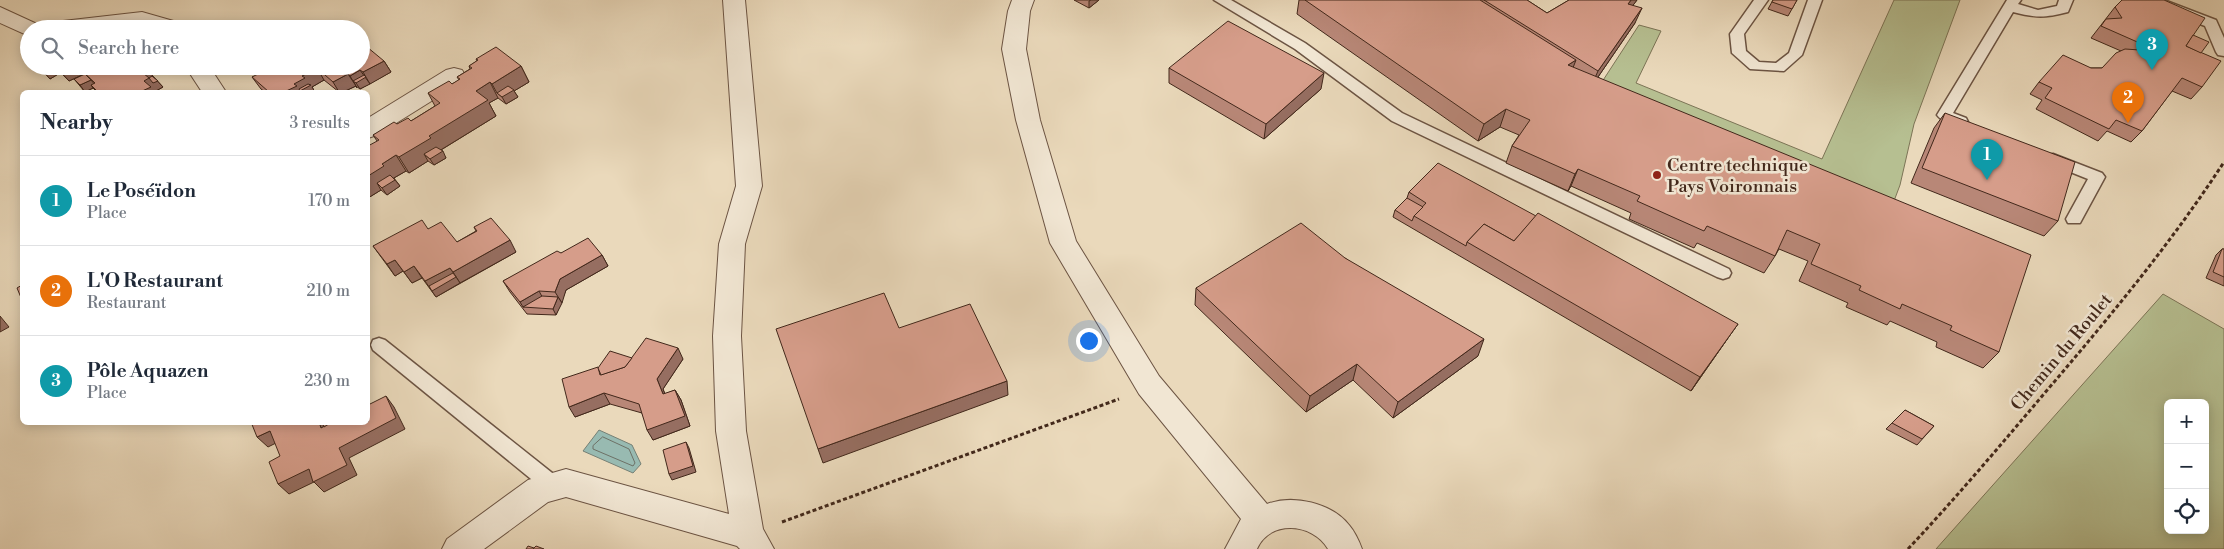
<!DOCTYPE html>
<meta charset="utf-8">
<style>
:root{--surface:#fff;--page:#f6f6f7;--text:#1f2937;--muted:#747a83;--line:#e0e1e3;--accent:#7c3aed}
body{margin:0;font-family:"Libre Bodoni",serif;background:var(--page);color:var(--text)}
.controls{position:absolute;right:15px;bottom:15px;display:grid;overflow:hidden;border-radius:8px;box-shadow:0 2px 12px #0003}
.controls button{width:45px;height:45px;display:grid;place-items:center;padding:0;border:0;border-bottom:1px solid var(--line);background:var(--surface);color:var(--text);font:25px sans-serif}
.you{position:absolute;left:1088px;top:340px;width:18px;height:18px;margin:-12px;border:4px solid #fff;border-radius:50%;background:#1a73e8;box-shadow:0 0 0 8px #1a73e833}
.badge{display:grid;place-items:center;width:32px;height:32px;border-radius:50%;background:var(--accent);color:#fff;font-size:16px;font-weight:700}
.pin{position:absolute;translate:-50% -41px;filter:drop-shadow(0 1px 2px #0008)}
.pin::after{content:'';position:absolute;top:26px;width:18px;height:15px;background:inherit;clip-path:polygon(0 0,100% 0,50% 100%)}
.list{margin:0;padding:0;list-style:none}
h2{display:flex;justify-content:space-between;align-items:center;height:65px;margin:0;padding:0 20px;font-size:21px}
h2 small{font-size:16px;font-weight:400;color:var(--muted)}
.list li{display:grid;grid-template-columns:32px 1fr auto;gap:15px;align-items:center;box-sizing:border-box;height:90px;padding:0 20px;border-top:1px solid var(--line)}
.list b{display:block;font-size:19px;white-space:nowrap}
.list p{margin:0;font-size:16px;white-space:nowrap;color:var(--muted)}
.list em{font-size:16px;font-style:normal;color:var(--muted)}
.icon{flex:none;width:28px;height:28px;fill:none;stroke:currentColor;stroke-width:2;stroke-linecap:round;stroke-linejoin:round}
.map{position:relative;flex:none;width:2224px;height:549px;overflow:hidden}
.search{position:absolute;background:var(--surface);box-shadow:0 2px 12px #0003;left:20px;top:20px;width:350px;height:55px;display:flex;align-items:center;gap:12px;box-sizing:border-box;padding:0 18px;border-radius:28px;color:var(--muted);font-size:19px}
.panel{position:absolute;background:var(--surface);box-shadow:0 2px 12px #0003;left:20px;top:90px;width:350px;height:335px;border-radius:8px}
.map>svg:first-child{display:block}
.green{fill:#b6bf91;stroke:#7c7456;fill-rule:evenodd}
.water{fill:#98bab1;stroke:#768075}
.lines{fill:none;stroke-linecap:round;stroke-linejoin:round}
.shore{stroke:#6d7166;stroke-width:1}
.service-casing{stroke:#6c5443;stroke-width:3}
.minor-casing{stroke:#6c5443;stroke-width:2}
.path{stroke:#42281b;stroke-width:3;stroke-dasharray:4 2.5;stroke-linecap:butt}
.service{fill:#f1e6d3;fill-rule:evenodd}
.minor{fill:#f1e6d3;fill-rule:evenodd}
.wall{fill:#b88777;stroke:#42281b}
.shaded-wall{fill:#966e61;stroke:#42281b}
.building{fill:#d69d8a;stroke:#42281b}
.poi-dot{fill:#8f2418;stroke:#f1e6d3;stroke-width:2}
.labels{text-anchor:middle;stroke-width:5;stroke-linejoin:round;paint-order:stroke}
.poi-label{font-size:18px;fill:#42281b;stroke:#f1e6d3;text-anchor:start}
.street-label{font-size:18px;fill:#42281b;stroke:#f1e6d3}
</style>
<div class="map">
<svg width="2224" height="549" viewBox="0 0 2224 549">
<rect width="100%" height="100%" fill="#ead9bb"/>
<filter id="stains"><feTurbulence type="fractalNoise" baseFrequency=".004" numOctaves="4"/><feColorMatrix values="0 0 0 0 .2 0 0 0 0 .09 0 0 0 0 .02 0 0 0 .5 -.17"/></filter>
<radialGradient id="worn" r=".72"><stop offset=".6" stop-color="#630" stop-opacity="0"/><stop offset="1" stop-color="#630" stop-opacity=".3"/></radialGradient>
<g class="green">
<polygon points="1894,0 1960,0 1914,124 1900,185 1891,209 1598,88 1639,25 1661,31 1636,83 1822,159"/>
<path d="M2163 294 2224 329V549H1936ZM2168 403H2205V530H2168Z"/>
</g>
<polygon class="water" points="599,430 632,445 641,464 633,473 583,451"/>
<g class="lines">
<polygon class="shore" points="603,437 629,449 635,463 633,466 593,449 593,446"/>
<defs>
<g id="service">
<polygon points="1214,0 1231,0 1305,43 1402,113 1729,269 1731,273 1729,277 1723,279 1717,277 1392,121 1295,49"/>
<polygon points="1754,0 1768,0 1744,34 1746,51 1759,62 1776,63 1789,53 1808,0 1822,0 1802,55 1784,71 1750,69 1732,53 1730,34"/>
<path d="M2007 0H2021L2018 4 2038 10 2057 6 2059 0H2073L2068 12C2044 18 2037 18 2013 12L1953 113 1966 118 1968 122 1966 126C1957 128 1942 122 1937 115Z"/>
<polygon points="2145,0 2164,0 2216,20 2224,38 2224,56 2218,55 2216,52 2205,26 2147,3"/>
<polygon points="2053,154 2102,173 2105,177 2080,223 2068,223 2066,219 2088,179 2048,163 2045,159 2048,155"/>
<polygon points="379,338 385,340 561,480 563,486 561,492 554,494 547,492 373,350 371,345 373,340"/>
</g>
<g id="minor">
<polygon points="723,0 745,0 762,186 745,244 741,336 746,431 763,529 774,549 740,549 737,546 566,497 548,502 484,549 442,549 447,539 528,480 566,469 729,514 716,431 713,336 719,244 736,186"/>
<path d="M1012 0H1034L1030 11 1026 49 1040 120 1076 241 1159 376 1267 504C1293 494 1332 503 1349 525 1355 532 1359 541 1362 549H1328C1313 523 1270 519 1257 549H1225L1241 519 1139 394 1050 243 1016 120 1002 49 1008 11Z"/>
<polygon points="0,7 37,24 40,29 29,29 29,36 0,23"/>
<polygon points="142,12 184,24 187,29 149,29 141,26 124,29 52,29 55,24 63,21"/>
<polygon points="185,66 209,66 226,92 202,92"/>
<polygon points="454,68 462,70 466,76 462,82 377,135 368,138 368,118 446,70"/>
</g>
</defs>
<use href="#service" class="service-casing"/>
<use href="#minor" class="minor-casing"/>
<g class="path">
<polyline points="782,522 1119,399"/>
<path d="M1908 549C1955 499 1999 447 2043 395 2107 320 2170 245 2224 162"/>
</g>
<use href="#service" class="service"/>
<use href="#minor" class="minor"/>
</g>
<g class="wall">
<polygon points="1074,0 1099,0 1089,8"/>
<polygon points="1299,0 1527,0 1547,13 1569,0 1637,0 1633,5 1635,23 1598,77 1999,352 1983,368 1936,347 1937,342 1890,321 1887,325 1846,307 1848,303 1799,281 1808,261 1779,249 1775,256 1764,273 1697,243 1694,248 1629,219 1631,213 1571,186 1568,191 1506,163 1512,146 1519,135 1500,127 1478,141 1297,14"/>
<polygon points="1773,0 1797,0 1788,16 1768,9"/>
<polygon points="2115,7 2193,35 2201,53 2202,87 2191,99 2172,91 2142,131 2131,142 2107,131 2098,141 2036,109 2042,100 2030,94 2039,82 2091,68 2102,68 2121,51 2091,38"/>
<polygon points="476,59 521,66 529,82 514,91 518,97 506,104 498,98 489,103 496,116 441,150 446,158 434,165 428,161 409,173 406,171 394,178 400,186 387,195 381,190 368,198 377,141 373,135 397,124 411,121 435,106 428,93 452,84 459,80 457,77 470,69 469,66 477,61"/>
<polygon points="384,61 391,72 360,89 356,86 343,92 339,92 324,80 312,87 315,92 265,92 261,89 252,77"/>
<polygon points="38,66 151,66 153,70 149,72 163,87 154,92 155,92 97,92 93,88 85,92 74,79 84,74 69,81 60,72 60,73 50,79"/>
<polygon points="1169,68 1321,89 1264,139 1169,83"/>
<polygon points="1945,113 2058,221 2044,236 1911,183 1934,128"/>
<polygon points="1409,192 1728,338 1691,391 1393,217 1395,210 1407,198"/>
<polygon points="474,227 516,252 436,297 422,278 412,283 403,271 395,276 373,246 428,229 457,242 476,231"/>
<polygon points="2222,249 2224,249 2224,286 2206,278 2216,255"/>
<polygon points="561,253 602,255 608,266 566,290 556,315 527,314 510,292 503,281"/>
<polygon points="1345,258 1478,356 1393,418 1353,380 1306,412 1195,305 1196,288"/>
<polygon points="632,358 683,359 663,389 665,394 675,390 681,400 690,426 653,440 642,413 610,404 575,417"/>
<polygon points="1905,410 1934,426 1917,445 1886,429"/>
</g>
<g class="shaded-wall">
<polygon points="1091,0 1099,0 1089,8 1089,1"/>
<polygon points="1631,0 1637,0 1622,20 1628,4"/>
<polygon points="1642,8 1635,23 1587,93 1594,80 1598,71"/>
<polygon points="1576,60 1569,78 1568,65"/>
<polygon points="384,61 391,72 370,84 363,72"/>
<polygon points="55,66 60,73 50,79 44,72"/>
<polygon points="66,66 83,66 88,72 80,69 84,74 69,81 59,70"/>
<polygon points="141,66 151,66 153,70 149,72 163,87 154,92 155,92 140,92 143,73"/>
<polygon points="521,66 529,82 514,91 518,97 506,104 502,97 497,93 492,84"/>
<polygon points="317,68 324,80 312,87 315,92 284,92 302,76"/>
<polygon points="360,70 370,84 360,89 356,83 353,81 357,88 350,76"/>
<polygon points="1324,73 1321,89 1264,139 1266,124"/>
<polygon points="348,74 356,86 343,92 339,92 333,82"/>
<polygon points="91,80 96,86 91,85 93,88 85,92 80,85"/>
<polygon points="490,82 498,98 489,103 496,116 439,151 443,151 446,158 434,165 430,159 424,154 428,161 409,173 399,157 476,91"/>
<polygon points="1506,109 1500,127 1478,141 1484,124"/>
<polygon points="396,155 406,171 392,179 395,180 400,186 387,195 382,188 377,183 381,190 368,198 368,176 382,164"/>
<polygon points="1578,169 1571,186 1568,191 1575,174"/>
<polygon points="510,240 516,252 460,283 453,272"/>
<polygon points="602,255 608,266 566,290 562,303 555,292 560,279"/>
<polygon points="395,260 403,271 395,276 387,264"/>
<polygon points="414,266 422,278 412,283 404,272"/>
<polygon points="450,268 460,283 436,297 425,281"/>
<polygon points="539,291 545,302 523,307 520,302"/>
<polygon points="558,297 562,303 556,315 553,309"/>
<polygon points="0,316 9,327 0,332"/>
<polygon points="1738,324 1728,338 1691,391 1700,377"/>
<polygon points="1484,339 1478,356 1393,418 1398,402"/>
<polygon points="678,348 683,359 663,389 669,405 663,394 657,379"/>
<polygon points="1357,364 1353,380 1306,412 1310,396"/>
<polygon points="1007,381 1008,395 823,463 818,449"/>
<polygon points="675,390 681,400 690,426 653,440 647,430"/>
<polygon points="604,393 610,404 575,417 569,407"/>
<polygon points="386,396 394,407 405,429 349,458 357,475 324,492 314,482 289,494 278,484 339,448"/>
<polygon points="319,422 338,422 321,428"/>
<polygon points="270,431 280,441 268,447 257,437"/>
<polygon points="686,442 689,448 696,472 672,480 669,474"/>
</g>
<g class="building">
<polygon points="1305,0 1480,0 1576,60 1568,65 2031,255 1999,352 1950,330 1952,326 1902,304 1900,309 1859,290 1861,286 1811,264 1820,244 1787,230 1775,256 1707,226 1704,231 1637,201 1640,196 1578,169 1575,174 1512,146 1530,120 1506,109 1484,124"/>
<polygon points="1484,0 1527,0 1547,13 1569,0 1631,0 1628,4 1642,8 1598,71"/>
<polygon points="1773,0 1797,0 1792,9 1772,2"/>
<polygon points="2122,0 2164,0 2205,18 2186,46 2221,61 2202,87 2182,78 2142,131 2116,120 2109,129 2045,98 2052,88 2039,82 2063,55 2091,68 2102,68 2116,53 2125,49 2140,50 2158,55 2160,52 2101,26 2106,19 2122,18 2115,7"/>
<polygon points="1228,21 1324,73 1266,124 1169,68"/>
<polygon points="2193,35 2209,42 2201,53 2186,46"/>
<polygon points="361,42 384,61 363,72 360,70 350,76 348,74 333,82 317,68 302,76 305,78 294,84 297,86 284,92 269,92 252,77 274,66 361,66"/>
<polygon points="496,47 521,66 492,84 490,82 476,91 488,100 429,136 431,138 399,157 396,155 382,164 384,166 368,176 368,146 379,140 373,135 394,122 397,124 408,118 411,121 440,103 428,93 449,81 452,84 460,79 457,77 472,68 469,66 478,60 476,59"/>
<polygon points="38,66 55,66 44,72"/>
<polygon points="56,66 66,66 59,70"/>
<polygon points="83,66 143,66 148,71 143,73 149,78 144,81 151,87 140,92 98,92 91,85 95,83 80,69 84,67"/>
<polygon points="85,74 91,80 80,85 74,79"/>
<polygon points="364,75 366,77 356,83 353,81"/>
<polygon points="152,76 158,81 153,83 149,78"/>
<polygon points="308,84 311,85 300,91 299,89"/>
<polygon points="508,86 514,90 502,97 497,93"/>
<polygon points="1945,113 2075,162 2058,221 1922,168"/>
<polygon points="436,147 443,151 430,159 424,154"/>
<polygon points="1438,163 1536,216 1514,241 1484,224 1467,242 1466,246 1414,216 1426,203 1409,192"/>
<polygon points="390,175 395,180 382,188 377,183"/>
<polygon points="1407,198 1423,207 1414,216 1412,221 1395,210"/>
<polygon points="1538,213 1738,324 1700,377 1467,242 1484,224 1514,241"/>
<polygon points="491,218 510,240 453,272 450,268 425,281 414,266 404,272 395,260 387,264 373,246 422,220 428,229 441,222 457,242 477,231 474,227"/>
<polygon points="1301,223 1345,258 1484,339 1398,402 1357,364 1310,396 1196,288"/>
<polygon points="588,238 602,255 560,279 555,292 539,291 520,302 503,281 557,251 561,253"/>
<polygon points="2222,249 2224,249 2224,277 2213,272"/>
<polygon points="453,273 456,277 432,291 429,286"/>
<polygon points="22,285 22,300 17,288"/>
<polygon points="884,293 899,328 970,304 1007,381 818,449 776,329"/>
<polygon points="542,296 558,297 553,309 523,307"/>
<polygon points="646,338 678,348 657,379 663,394 675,390 685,416 647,430 639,404 604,393 569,407 562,379 598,367 600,375 625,367"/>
<polygon points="610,351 632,358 625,367 601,375 598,368"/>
<polygon points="386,396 396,418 339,448 347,465 313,482 309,469 278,484 269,462 280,456 270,431 257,437 251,422 319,422 321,428 332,422 368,422 368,405"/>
<polygon points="1905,410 1934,426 1922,439 1892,423"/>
<polygon points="322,422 332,422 324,427"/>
<polygon points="686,442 693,466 669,474 663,450"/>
<polygon points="528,546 534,548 533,549 526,549"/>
<polygon points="536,546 544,549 533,549"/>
</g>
<circle class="poi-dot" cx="1657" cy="175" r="5"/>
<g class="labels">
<g class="poi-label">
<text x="1667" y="171">Centre technique<tspan x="1667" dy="21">Pays Voironnais</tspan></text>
</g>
<g class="street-label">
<text transform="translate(2061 352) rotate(-50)" y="6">Chemin du Roulet</text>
</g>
</g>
<rect width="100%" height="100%" filter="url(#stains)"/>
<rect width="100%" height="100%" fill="url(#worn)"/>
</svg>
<div class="controls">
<button>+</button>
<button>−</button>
<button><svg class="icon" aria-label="locate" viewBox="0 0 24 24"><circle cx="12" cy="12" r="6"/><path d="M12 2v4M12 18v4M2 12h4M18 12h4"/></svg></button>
</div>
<div class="you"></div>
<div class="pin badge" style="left:1987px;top:180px;background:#0f9aa8">1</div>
<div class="pin badge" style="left:2128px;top:123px;background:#e8710a">2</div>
<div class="pin badge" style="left:2152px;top:70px;background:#0f9aa8">3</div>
<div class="search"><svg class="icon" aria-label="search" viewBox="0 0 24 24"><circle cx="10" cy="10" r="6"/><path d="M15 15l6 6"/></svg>Search here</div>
<section class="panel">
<h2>Nearby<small>3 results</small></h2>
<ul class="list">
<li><span class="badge" style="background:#0f9aa8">1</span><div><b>Le Poséïdon</b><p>Place</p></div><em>170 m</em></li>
<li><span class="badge" style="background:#e8710a">2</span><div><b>L'O Restaurant</b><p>Restaurant</p></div><em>210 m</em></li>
<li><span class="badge" style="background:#0f9aa8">3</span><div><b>Pôle Aquazen</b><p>Place</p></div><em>230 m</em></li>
</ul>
</section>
</div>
